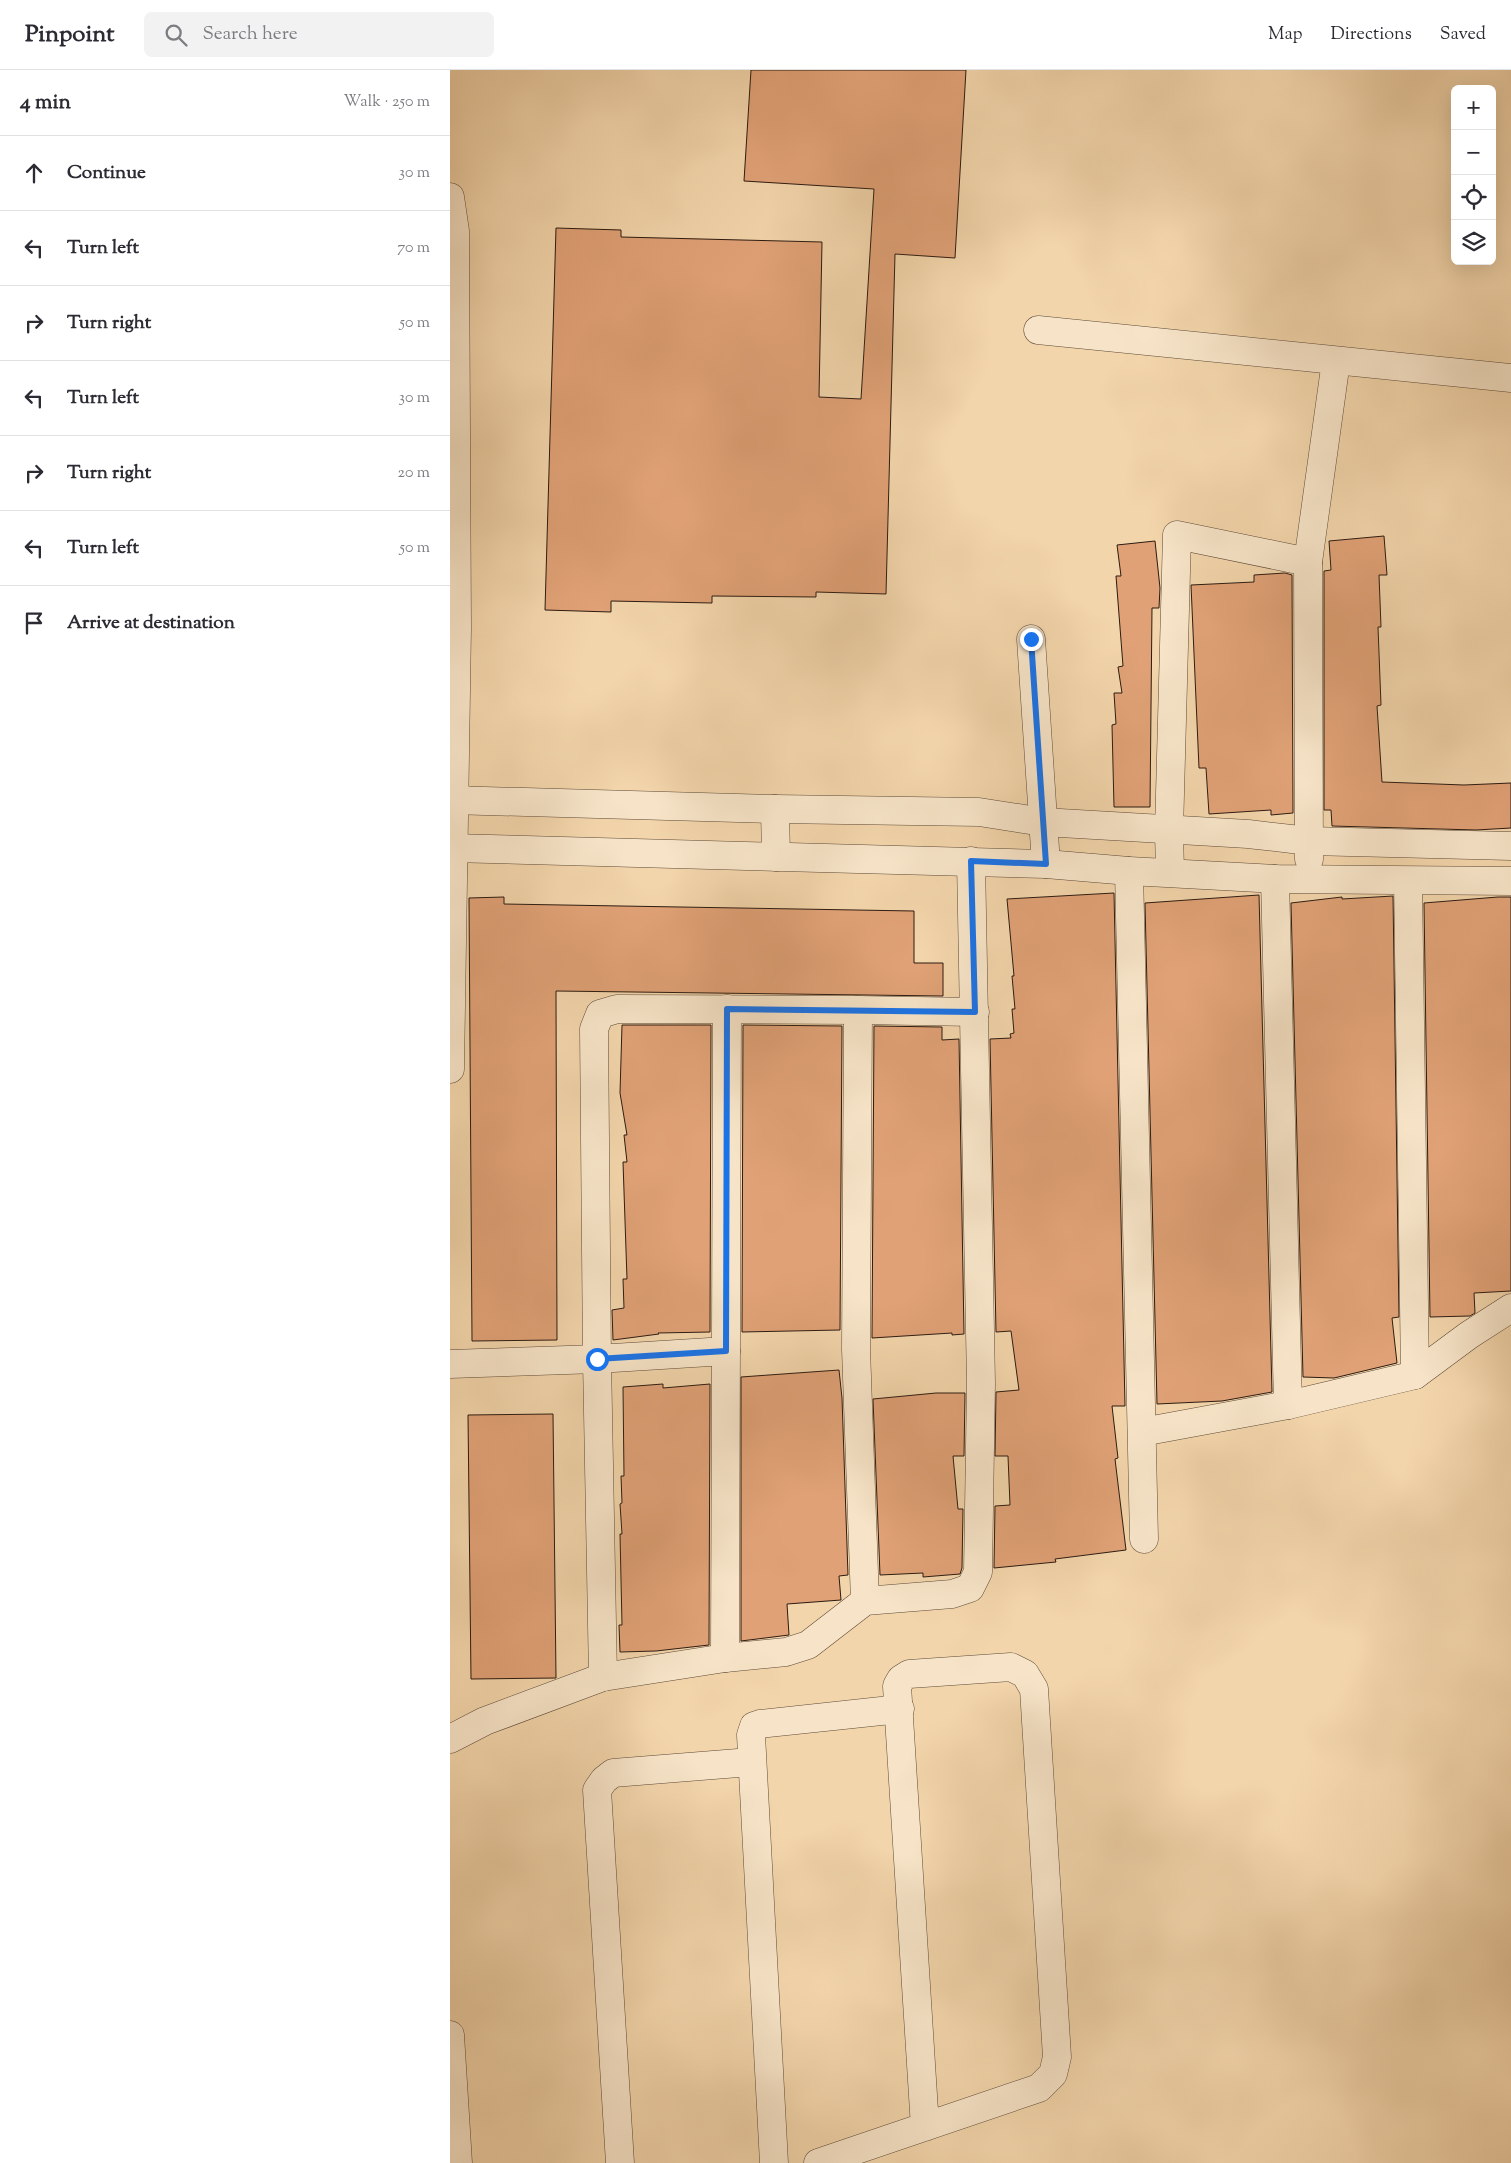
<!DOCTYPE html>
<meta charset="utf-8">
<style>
:root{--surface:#fff;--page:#f2f2f3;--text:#2b2b33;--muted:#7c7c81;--line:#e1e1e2}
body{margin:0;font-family:"Sorts Mill Goudy",serif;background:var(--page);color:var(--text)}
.controls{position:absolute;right:15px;top:15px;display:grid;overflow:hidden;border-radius:8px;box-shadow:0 5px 20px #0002}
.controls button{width:45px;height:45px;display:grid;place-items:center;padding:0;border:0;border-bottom:1px solid var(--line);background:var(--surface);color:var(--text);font:25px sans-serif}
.stop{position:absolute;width:15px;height:15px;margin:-11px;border:4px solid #1a73e8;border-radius:50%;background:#fff}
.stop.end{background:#1a73e8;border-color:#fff;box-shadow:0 1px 5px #0008}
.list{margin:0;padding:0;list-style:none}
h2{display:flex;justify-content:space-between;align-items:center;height:65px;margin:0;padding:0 20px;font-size:21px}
h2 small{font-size:16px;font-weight:400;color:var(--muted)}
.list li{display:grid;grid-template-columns:32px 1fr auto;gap:15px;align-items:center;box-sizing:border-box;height:75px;padding:0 20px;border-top:1px solid var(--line)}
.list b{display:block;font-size:19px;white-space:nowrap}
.list em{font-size:16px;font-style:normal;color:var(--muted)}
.icon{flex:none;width:28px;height:28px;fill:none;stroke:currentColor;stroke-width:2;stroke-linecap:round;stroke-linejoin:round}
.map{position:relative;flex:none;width:1061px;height:2093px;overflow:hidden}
header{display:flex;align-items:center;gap:30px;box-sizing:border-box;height:70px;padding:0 25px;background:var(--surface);border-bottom:1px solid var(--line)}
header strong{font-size:24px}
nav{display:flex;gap:28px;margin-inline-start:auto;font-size:18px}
.search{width:350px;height:45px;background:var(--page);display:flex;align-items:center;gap:12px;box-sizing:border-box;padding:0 18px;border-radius:8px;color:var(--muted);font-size:19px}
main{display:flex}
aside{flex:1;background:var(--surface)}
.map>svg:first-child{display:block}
.building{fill:#e0a176;stroke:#2c1b11}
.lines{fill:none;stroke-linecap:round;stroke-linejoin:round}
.minor-casing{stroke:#5e4a38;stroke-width:29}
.minor{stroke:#f7e4c8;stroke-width:28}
.route{stroke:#1a73e8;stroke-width:6}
</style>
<header>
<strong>Pinpoint</strong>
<div class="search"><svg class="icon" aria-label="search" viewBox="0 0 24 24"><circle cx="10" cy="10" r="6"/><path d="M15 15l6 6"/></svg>Search here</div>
<nav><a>Map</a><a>Directions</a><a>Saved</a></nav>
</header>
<main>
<aside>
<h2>4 min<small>Walk · 250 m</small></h2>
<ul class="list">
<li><svg class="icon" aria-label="ahead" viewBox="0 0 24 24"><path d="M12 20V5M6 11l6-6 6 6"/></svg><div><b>Continue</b></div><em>30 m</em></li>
<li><svg class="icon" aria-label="left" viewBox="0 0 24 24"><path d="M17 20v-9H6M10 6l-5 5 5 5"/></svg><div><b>Turn left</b></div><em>70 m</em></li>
<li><svg class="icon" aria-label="right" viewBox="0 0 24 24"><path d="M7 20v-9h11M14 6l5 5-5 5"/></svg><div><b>Turn right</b></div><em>50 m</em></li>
<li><svg class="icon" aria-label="left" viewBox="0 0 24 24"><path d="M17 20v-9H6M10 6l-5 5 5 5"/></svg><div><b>Turn left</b></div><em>30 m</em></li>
<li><svg class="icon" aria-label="right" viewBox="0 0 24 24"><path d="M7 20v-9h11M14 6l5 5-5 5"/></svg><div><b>Turn right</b></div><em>20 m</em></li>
<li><svg class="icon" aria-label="left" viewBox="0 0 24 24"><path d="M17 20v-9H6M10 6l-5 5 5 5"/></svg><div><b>Turn left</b></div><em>50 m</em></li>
<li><svg class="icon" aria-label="arrive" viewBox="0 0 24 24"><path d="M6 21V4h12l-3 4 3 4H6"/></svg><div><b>Arrive at destination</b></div></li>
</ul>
</aside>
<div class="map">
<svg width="1061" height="2093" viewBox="0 0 1061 2093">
<rect width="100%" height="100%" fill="#f3d5ab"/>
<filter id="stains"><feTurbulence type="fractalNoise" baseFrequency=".004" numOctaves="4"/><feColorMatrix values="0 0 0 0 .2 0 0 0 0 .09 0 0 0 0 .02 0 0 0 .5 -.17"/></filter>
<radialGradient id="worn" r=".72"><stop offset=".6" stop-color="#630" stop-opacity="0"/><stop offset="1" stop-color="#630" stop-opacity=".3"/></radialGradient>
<g class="building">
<polygon points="301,0 516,0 505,188 445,184 436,524 366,522 366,527 262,526 262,533 161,531 161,542 95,540 106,158 171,160 171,167 372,172 369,327 411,329 424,119 294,111"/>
<polygon points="934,466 937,505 929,505 931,557 928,557 931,635 927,636 932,712 1014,715 1061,713 1061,758 1026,760 882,756 881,740 874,740 874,501 881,500 879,471"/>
<polygon points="705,471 710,518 709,538 702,538 700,737 664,737 662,655 666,654 664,623 672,623 668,597 673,596 666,506 671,506 667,475"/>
<polygon points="835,503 842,505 843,743 821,745 821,740 759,744 756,698 749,698 741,515 804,512 804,505"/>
<polygon points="664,823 675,1336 662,1336 668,1388 665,1389 676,1480 605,1489 606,1492 544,1498 545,1436 560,1435 558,1386 545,1386 546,1322 569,1320 561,1261 546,1262 540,969 561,968 560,964 564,963 562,939 565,939 562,906 564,906 557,829"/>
<polygon points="809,825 822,1322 772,1331 707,1334 695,833"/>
<polygon points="943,826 949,1247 942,1248 947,1293 884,1308 853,1307 841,833 892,827 892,829"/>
<polygon points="54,827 54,834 464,841 464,893 493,893 493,926 106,921 107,1270 22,1271 19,828"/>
<polygon points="1048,827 1061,827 1061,1221 1024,1223 1025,1243 1020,1246 980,1247 974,833"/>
<polygon points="172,955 261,955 260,1262 208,1263 209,1264 163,1270 162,1240 174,1238 173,1209 177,1209 173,1092 177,1092 174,1065 177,1065 170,1023"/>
<polygon points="293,955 392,956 390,1260 292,1262"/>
<polygon points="424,956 492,957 492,970 509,969 514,1264 502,1265 502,1263 422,1268"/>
<polygon points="389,1300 392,1328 398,1505 389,1506 391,1530 337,1534 339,1565 291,1571 291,1307"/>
<polygon points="213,1314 213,1318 260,1314 259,1575 206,1581 170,1582 169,1555 172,1555 170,1464 172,1464 170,1434 172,1433 171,1406 174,1406 173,1317"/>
<polygon points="486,1323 515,1323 514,1386 503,1386 508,1439 513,1439 512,1498 510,1504 473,1507 473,1503 430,1505 423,1329"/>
<polygon points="103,1344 106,1608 21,1609 18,1345"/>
</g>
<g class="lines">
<defs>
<g id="minor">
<polyline points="0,127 5,161 7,558 0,999"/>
<polyline points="588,260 1061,308"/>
<polyline points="581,569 596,794"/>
<polyline points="0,730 325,739 529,742 593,752 798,764 859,771 1061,776"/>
<polyline points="325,739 326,787"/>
<polyline points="0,778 596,794 679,801 825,809 1061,811"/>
<polyline points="859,789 858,492 886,291"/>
<polyline points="679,801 694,1469"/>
<polyline points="720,802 719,761 727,465 858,492"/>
<polyline points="825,809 838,1335"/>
<polyline points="958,811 965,1305"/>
<polyline points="408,940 406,1279 415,1531"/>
<polyline points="0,1294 147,1289 276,1281"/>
<polyline points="692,1362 838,1335 965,1305 1019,1265 1061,1238"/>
<polyline points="275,1588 277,939"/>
<polyline points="153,1607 147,1289 144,959 150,944 167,939 408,940 525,942"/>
<polyline points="0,1669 35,1651 153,1607 275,1588 336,1582 358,1575 415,1531 502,1524 520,1518 528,1502 531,1313 521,791"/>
<polyline points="0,1965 8,2093"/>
<polyline points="170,2093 147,1720 154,1710 163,1703 301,1692"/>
<polyline points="324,2093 301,1665 304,1656 310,1654 450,1639"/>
<polyline points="368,2093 589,2018 603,2004 607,1987 584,1619 575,1604 561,1597 459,1604 451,1609 447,1616 475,2057"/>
</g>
</defs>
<use href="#minor" class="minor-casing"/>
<use href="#minor" class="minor"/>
</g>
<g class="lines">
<polyline class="route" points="147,1289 276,1281 277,939 525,942 521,791 596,794 581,569"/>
</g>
<rect width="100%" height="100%" filter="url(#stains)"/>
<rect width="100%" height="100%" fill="url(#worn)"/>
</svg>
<div class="controls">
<button>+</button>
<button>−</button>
<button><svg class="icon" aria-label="locate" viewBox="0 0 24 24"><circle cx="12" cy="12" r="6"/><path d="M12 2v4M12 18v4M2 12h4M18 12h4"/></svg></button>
<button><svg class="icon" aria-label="layers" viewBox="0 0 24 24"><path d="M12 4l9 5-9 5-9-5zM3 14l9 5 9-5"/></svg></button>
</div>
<div class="stop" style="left:147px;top:1289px"></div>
<div class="stop end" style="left:581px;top:569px"></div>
</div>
</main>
